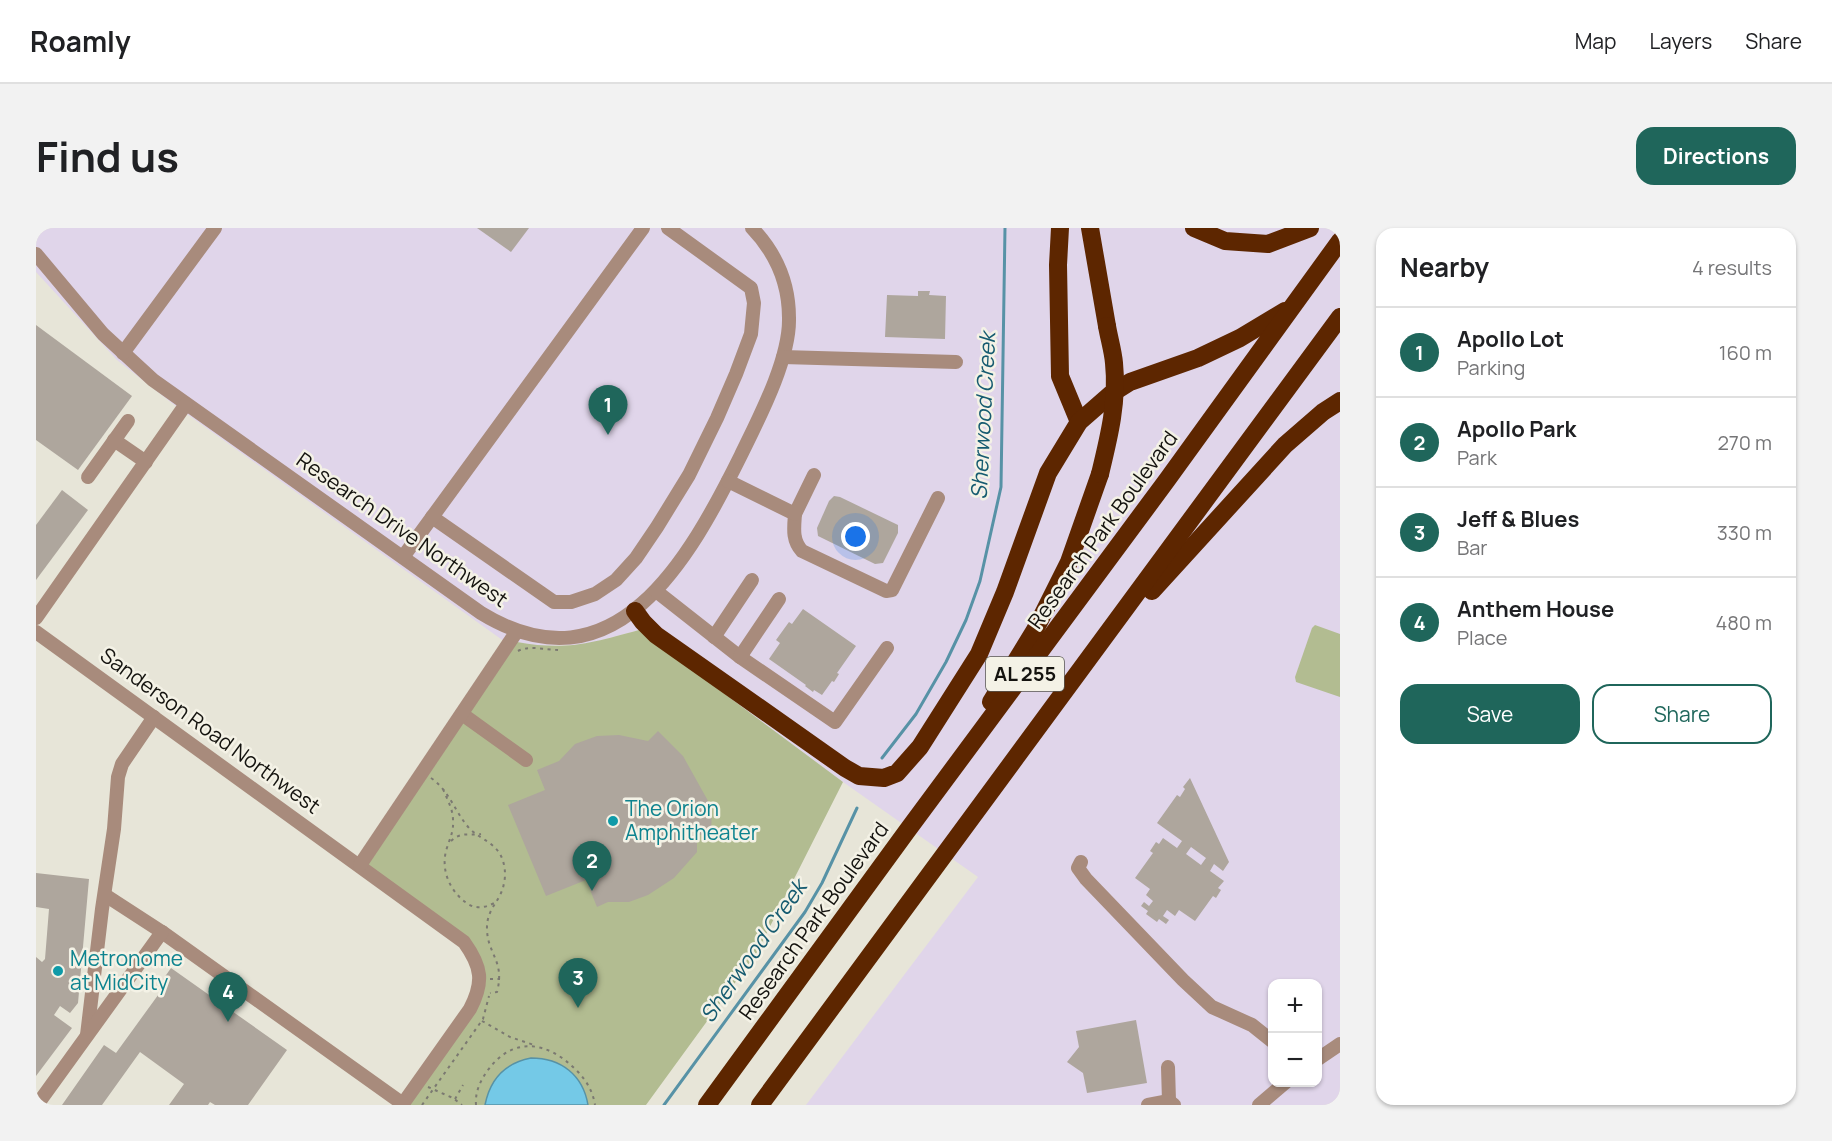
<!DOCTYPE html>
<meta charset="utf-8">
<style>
:root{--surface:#fff;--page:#f2f2f2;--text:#202124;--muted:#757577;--line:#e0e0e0;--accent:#1f665b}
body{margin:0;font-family:Manrope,sans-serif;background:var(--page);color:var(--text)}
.controls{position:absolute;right:18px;bottom:18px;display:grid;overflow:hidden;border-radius:12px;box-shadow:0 2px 4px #0004}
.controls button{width:54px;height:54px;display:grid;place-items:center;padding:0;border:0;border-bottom:2px solid var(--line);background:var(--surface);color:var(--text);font:30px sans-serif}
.you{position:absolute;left:820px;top:309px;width:21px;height:21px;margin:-15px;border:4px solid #fff;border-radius:50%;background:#1a73e8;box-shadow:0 0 0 9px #1a73e833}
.badge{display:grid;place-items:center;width:39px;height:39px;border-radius:50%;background:var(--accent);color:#fff;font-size:20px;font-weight:700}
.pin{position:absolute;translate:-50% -50px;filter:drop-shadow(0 2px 3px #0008)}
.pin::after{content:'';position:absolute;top:32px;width:21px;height:18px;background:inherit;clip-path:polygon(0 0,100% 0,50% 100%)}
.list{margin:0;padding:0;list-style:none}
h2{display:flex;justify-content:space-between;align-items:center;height:78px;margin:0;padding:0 24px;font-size:26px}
h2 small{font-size:20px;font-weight:400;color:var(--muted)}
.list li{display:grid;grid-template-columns:39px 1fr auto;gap:18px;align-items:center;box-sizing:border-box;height:90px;padding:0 24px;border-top:2px solid var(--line)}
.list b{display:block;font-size:22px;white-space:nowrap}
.list p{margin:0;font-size:20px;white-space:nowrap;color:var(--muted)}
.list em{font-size:20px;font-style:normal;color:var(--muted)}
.actions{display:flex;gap:12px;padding:18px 24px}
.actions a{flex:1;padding:14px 0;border:2px solid var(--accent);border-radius:18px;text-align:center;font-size:21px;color:var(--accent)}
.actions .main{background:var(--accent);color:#fff}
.map{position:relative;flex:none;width:1304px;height:877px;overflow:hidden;border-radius:18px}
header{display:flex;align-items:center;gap:36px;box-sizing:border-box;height:84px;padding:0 30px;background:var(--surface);border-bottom:2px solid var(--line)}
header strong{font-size:28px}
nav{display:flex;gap:33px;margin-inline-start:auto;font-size:21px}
.intro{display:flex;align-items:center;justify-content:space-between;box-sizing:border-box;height:144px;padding:0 36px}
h1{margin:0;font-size:42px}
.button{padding:15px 27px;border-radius:18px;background:var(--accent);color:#fff;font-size:21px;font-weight:700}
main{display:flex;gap:36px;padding:0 36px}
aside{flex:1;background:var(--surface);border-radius:18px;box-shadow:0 2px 4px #0004}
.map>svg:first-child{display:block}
.industrial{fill:#e0d5ea;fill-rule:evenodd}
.green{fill:#b2bc91}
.water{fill:#74c9e7;stroke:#5792a6;stroke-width:1.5}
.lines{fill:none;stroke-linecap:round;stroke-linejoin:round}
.stream{stroke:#5792a6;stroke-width:3}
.building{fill:#aea69d;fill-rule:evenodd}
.path{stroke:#7b7971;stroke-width:2;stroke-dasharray:3 4.5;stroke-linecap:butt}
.minor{stroke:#a88b7c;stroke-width:14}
.highway{stroke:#5d2600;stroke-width:18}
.highway-bridge{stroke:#5d2600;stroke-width:18}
.culture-dot{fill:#0f9aa8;stroke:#f4f2e6;stroke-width:2}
.labels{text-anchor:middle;stroke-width:5;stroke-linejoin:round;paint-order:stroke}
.shield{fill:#f4f2e6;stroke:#575650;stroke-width:1.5}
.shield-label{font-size:20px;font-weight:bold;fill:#14130f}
.street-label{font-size:21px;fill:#14130f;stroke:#f4f2e6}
.culture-label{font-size:21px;fill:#0d838f;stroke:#f4f2e6;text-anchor:start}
.water-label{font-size:22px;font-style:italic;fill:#165b70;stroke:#f4f2e6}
</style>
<header>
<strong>Roamly</strong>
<nav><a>Map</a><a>Layers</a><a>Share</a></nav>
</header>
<div class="intro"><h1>Find us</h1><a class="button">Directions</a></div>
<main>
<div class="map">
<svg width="1304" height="877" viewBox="0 0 1304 877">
<rect width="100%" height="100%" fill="#e7e5d8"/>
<path class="industrial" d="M0 0H1304V877H770L942 649 807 554 603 402 548 417 502 418 481 414 476 419 137 176 81 132 0 44ZM1236 756H1282V854H1236Z"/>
<g class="green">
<polygon points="1279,397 1304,406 1304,469 1260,454 1259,449 1276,400"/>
<path d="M603 402 807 554 720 726 610 877H366L442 765 439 729 324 637 481 414C530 423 556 415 603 402Z"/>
</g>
<path class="water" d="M495 830C525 830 547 847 552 877H449C454 851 469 835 495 830Z"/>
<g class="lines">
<g class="stream">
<polyline points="846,530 880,486 910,434 930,392 944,353 965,259 969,0"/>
<polyline points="628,877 769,684 786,655 821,580"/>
</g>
</g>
<g class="building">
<polygon points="441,0 493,0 475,24"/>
<polygon points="882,63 894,63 893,67 910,68 909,111 849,109 851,67 882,68"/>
<polygon points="0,97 96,168 42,242 0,212"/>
<polygon points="26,262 52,282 0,352 0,297"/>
<polygon points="798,268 804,269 862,297 862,305 847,335 839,336 782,308 781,300 793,273"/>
<polygon points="767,381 820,418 801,445 803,446 798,454 796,453 786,467 778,462 777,464 769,458 770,457 733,431 744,415 740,412 753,394 756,396"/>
<polygon points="622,503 647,528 676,580 675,607 661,607 661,624 638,650 612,667 593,674 572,674 561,679 550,652 510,668 472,577 509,562 501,542 523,533 539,516 561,508 583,507 612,513"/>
<path d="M1154 550 1193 634 1187 643 1178 636 1174 643 1188 653 1182 660 1185 662 1180 670 1177 668 1159 693 1143 682 1139 688 1131 682 1127 688 1133 692 1130 696 1123 691 1121 694 1110 686 1112 683 1105 678 1108 674 1113 678 1117 673 1110 667 1114 661 1099 650 1117 625 1114 623 1120 614 1123 616 1127 610 1141 620 1146 613 1121 595 1141 567 1144 569 1149 561 1147 559ZM1155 619 1170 630 1165 637 1150 626Z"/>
<polygon points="0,645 53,651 42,775 34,785 24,778 18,787 36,800 0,848 0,729 6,734 9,731 13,681 0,679"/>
<polygon points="135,740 251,822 212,877 179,877 174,874 172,877 133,877 148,856 104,824 66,877 26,877 68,817 80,825 125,763 121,760"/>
<polygon points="1100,792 1111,855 1051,865 1047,845 1031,834 1043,819 1040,803"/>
</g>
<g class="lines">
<g class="path">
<path d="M482 423C493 417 510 422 523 422"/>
<path d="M395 550C414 563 419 585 434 601 444 611 458 614 465 628 469 636 470 647 468 655 465 674 450 680 451 702 452 727 469 733 461 764L454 765"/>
<path d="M407 561C411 571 417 581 417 592 418 604 413 612 410 623 405 643 414 664 432 676 440 681 449 680 458 675"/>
<path d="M415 613C425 603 434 608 445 606"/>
<polyline points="454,751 464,751"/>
<polyline points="446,793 474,809 498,817"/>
<polyline points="392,859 417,870 426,877"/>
<polyline points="419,871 427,857"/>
<polyline points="386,877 447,791 453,768"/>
<path d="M440 877C439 864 444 853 452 842 477 808 511 813 539 841 549 850 557 863 559 877"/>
</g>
<g class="minor">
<path d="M0 26 67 106 117 152 445 385C579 467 654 330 705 227 723 190 754 131 753 90 753 56 740 25 716 0"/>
<polyline points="87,125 179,0"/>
<polyline points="747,129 920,134"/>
<polyline points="78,212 110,234"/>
<polyline points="52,249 92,193"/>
<path d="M692 253 759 286C758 300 756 312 766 323L850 363 856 362 902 270"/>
<polyline points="759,286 778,247"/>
<polyline points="396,289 518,374 535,374 559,366 580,352 600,330 621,299 653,247 681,190 700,146 715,106 718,75 715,60 632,0"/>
<polyline points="367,329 607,0"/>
<polyline points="620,363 704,429 799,494 851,420"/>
<polyline points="0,390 150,176"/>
<path d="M0 404 428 714C446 739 448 754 434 781L366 877"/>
<polyline points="678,409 716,352"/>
<polyline points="704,429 743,371"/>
<polyline points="426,486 490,532"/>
<polyline points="1045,634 1042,640 1050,651 1147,752 1176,779 1216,797 1236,813"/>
<polyline points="324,637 481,403"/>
<polyline points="69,667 126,704 367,876"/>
<polyline points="51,807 66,681 78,601 82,549 86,536 118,489"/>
<polyline points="1282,831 1304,816"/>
<polyline points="1132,839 1133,873"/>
<polyline points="1,877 126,704"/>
<polyline points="1112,877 1133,873 1138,877"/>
<polyline points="1223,877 1250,854"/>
</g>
<g class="highway">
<polyline points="1024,0 1022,37 1024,148 1043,194"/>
<polyline points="1054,0 1071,98"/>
<polyline points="1158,0 1189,13 1232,16 1274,0"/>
<polyline points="1116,363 1249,217 1287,184 1304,173"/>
<polyline points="599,383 607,394 620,407 809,540 823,548 848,550 861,545 884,519 943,426 969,364 1012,245 1043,194 1075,166 1094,154 1162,130 1204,110 1249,83"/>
<polyline points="955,474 999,402 1033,334 1064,246"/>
<polyline points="671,877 871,603 1131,252 1304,13"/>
<polyline points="724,877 1304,89"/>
</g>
<path class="highway-bridge" d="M1064 246C1073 209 1082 173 1078 135 1077 123 1073 110 1071 98"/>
</g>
<g class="culture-dot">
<circle cx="577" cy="593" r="6"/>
<circle cx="22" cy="743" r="6"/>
</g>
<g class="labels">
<rect class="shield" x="950" y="429" width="78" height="34" rx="4.5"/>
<g class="shield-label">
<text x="989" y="453">AL 255</text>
</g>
<g class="street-label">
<text transform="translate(366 302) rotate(35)" y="7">Research Drive Northwest</text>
<text transform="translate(1067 302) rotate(-54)" y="7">Research Park Boulevard</text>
<text transform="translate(174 503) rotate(36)" y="7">Sanderson Road Northwest</text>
<text transform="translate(778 693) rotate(-54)" y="7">Research Park Boulevard</text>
</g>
<g class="culture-label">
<text x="589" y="588">The Orion<tspan x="589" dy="24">Amphitheater</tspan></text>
<text x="34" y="738">Metronome<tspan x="34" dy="24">at MidCity</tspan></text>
</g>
<g class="water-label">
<text transform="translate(947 188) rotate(-87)" y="8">Sherwood Creek</text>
<text transform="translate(717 723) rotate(-55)" y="8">Sherwood Creek</text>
</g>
</g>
</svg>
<div class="controls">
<button>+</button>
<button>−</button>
</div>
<div class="you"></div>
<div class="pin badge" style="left:572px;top:207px">1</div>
<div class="pin badge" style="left:556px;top:663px">2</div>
<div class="pin badge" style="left:542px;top:780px">3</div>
<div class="pin badge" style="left:192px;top:794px">4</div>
</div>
<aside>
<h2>Nearby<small>4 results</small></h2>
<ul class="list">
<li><span class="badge">1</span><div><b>Apollo Lot</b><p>Parking</p></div><em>160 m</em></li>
<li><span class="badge">2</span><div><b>Apollo Park</b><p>Park</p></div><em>270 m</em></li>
<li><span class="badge">3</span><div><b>Jeff &amp; Blues</b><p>Bar</p></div><em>330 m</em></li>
<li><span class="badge">4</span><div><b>Anthem House</b><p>Place</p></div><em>480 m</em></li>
</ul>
<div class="actions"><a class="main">Save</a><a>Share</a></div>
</aside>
</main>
